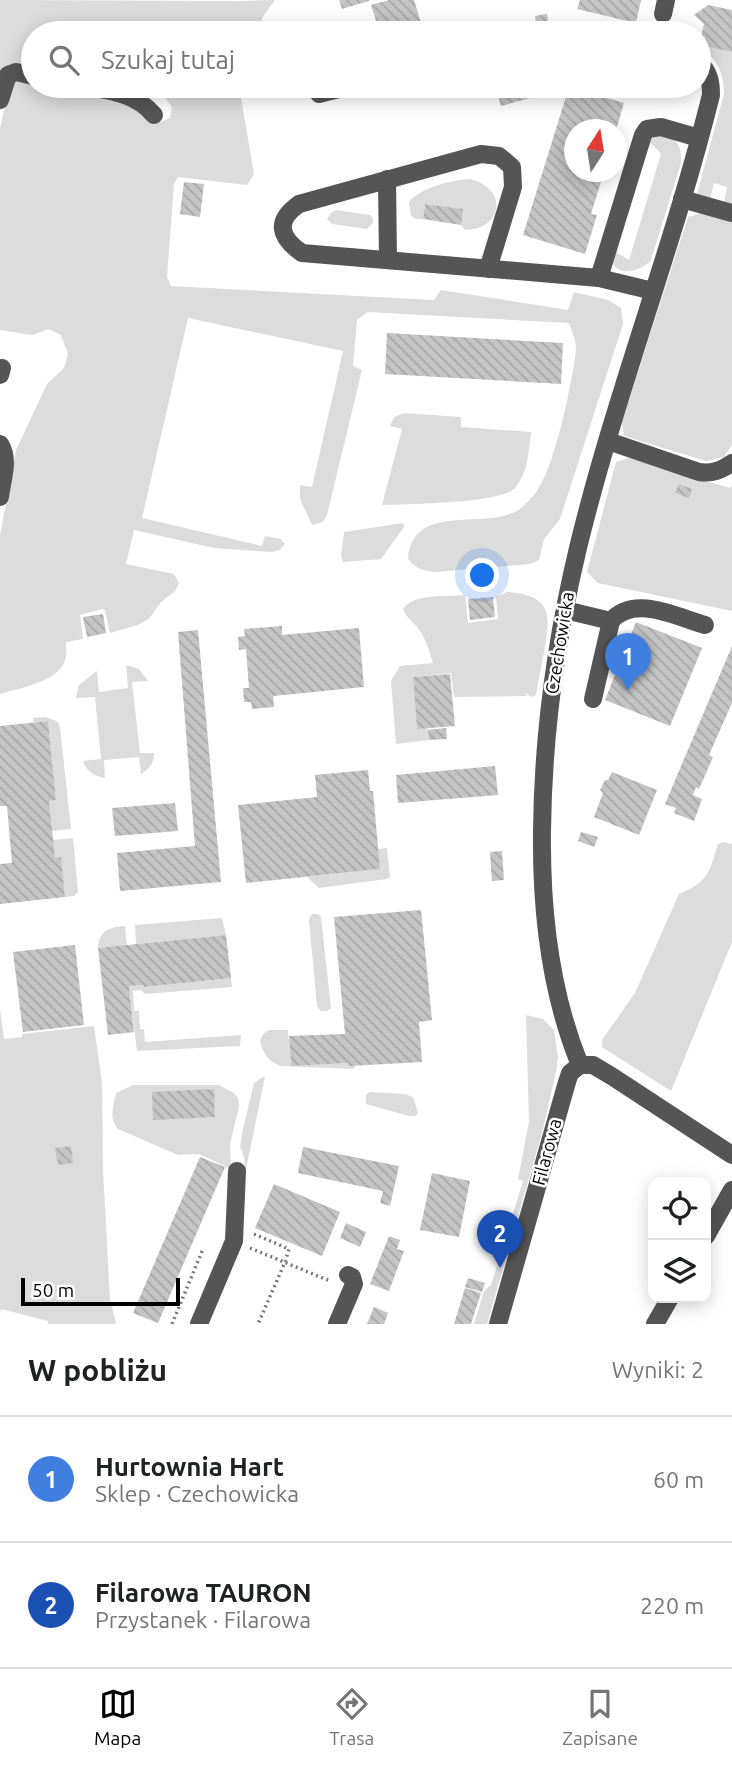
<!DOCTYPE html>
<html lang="pl">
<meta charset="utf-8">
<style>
:root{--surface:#fff;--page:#f2f2f2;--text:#202124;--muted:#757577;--line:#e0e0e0;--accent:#000}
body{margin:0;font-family:Ubuntu,sans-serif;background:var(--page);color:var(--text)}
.controls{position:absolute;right:21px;bottom:21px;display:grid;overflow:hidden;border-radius:14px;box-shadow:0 4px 18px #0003}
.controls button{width:63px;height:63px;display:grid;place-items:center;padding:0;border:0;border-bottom:2px solid var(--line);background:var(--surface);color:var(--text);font:35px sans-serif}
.compass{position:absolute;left:564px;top:119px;width:63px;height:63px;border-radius:50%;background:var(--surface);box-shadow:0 4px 18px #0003;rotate:12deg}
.scale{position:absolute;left:21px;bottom:18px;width:159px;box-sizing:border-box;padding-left:7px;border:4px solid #000;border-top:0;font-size:19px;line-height:24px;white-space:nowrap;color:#000;-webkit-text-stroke:5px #fff;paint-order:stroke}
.you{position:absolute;left:483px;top:576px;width:24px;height:24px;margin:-18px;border:5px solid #fff;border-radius:50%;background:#1a73e8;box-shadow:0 0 0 10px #1a73e833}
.badge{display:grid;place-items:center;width:46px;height:46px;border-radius:50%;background:var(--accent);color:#fff;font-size:23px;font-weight:700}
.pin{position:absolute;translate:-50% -58px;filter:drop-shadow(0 2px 4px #0008)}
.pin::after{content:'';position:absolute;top:37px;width:24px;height:21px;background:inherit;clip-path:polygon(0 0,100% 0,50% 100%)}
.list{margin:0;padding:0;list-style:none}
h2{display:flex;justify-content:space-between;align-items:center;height:91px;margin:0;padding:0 28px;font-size:30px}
h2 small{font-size:23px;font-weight:400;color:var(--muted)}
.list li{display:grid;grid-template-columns:46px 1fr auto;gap:21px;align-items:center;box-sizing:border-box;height:126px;padding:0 28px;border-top:2px solid var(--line)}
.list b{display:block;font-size:26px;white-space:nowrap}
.list p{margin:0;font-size:23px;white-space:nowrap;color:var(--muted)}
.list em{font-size:23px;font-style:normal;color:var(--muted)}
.icon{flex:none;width:38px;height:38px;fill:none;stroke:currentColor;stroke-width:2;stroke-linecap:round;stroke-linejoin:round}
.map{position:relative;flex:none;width:732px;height:1324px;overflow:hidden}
.search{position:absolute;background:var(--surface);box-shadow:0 4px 18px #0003;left:21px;right:21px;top:21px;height:77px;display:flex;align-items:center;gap:18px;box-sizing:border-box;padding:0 24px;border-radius:38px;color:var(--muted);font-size:26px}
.sheet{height:343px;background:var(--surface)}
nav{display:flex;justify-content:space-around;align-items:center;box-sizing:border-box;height:98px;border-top:2px solid var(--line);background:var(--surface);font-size:19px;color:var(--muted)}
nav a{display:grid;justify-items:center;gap:4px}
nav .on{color:var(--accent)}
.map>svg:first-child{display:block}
.green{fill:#dcdcdc;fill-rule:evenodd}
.building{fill:url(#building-back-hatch)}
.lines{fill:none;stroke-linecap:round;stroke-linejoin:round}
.path{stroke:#777;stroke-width:3.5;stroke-dasharray:2 3.5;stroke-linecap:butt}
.minor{stroke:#555;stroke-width:18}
.labels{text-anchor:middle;stroke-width:5;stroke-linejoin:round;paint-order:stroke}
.street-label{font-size:18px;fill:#000;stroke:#fff}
</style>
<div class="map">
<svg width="732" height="1324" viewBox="0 0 732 1324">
<defs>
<pattern id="building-back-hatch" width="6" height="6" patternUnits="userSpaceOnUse" patternTransform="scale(1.75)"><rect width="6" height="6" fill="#c4c4c4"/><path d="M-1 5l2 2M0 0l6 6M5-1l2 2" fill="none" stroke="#a7a7a7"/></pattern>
</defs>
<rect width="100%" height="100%" fill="#fff"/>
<g class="green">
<polygon points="0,0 237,1 275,0 262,18 258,33 33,33 33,67 16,63 4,67 0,80"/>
<path d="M699 45 732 52V205L724 203 727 187 714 183 710 199 697 194 724 94C724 74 718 57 699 49Z"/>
<path d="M11 78 33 83V86H45L137 107 154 125 170 118 172 107 164 96 120 86H239L254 174 247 185 178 177 174 184 167 277 171 286 434 300 441 290 568 310 574 292 608 300 621 308 623 324 560 519 544 539 539 560 530 564 436 572C424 571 416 569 408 559 413 500 487 532 520 509 526 504 534 496 538 489 555 465 573 380 576 349 576 341 572 331 569 323L368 312 357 320 353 366 362 370 327 515 323 522 312 525 300 499V485L312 487 343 351 188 318 142 518 262 546 265 536 281 539 285 544 280 550 272 552 214 548 134 530 126 564 174 574 179 583 175 591 160 603 149 619 138 625 110 633 105 610 102 609 80 615 83 639 66 642C66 648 67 655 65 660 59 682 19 688 0 694V535L16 450 47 384 64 368 68 354 61 335 49 329 32 335 0 330V128Z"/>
<path d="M652 135C673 137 682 139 681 163L651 260C638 275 606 278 614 251L629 260 661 154 648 140Z"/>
<path d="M470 179C508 188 504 229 465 230L461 225 462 209 425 204 423 219H416L411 216 409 202C421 187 452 180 470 179Z"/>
<polygon points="336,210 370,215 373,219 373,223 367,229 332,224 327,219 331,213"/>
<polygon points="704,212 732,220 732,445 724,457 706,461 624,436 622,422 688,217"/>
<path d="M404 413 461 417V427L531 432C529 450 528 473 515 488 500 504 408 504 382 505L402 429 390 426 394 417Z"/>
<polygon points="629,458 730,488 732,486 732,611 598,583 587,572 616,462"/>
<polygon points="403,523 404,527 381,559 343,562 341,555 344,532"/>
<path d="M507 592C547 595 552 610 545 646 542 662 539 679 536 695L531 697 525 692 527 696 454 697 451 673 413 677 417 728H428L429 740 396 744 391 681 400 666 433 663C429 652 427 641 420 631 415 623 407 619 403 609 413 593 447 597 465 595L468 623 498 619 496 597Z"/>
<path d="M126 665 139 669 148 681 132 682 140 753H154C154 763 150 768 141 774L139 757 104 760 105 778C94 776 87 772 83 761L101 759 95 697 76 698 79 685 97 671 99 692 128 688Z"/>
<polygon points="46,717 58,722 60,727 71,829 52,831 49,801 56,800 48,721 33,722 33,718"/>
<polygon points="73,838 78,892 74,896 65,897 61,858 55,858 53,840"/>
<path d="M723 842 732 844V942L671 1091 602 1047V1040L635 993 679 894C708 882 709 873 718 844Z"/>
<polygon points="387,848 390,877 387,879 319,888 307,877 380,869 378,849"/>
<polygon points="312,914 318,914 321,917 331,1008 327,1011 321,1011 317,1006 309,920"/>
<polygon points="222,918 226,935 136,944 135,925"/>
<path d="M125 926 127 947 98 948C99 930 110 927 125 926Z"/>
<polygon points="231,978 232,987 145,994 141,990 133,991 134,1011 139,1011 140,1029 144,1029 145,1042 241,1035 240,1046 137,1051 129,986 143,985 144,987"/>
<polygon points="0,1009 4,1039 22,1037 22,1034 94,1026 102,1082 103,1170 110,1299 116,1324 48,1324 48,1321 1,1309 0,1314"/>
<polygon points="526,1015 543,1019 554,1030 558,1057 556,1072 542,1133 487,1324 474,1324 484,1291 491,1285 523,1181 518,1179 529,1122"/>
<path d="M269 1030H288L291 1066 348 1063 356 1065 353 1069 281 1066C268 1062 263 1053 260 1041L263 1034Z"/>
<polygon points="263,1077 265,1077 245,1174 244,1157 240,1147 243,1129 254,1083"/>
<path d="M133 1085H219L234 1093 238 1098 239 1106 230 1144 231 1169 199 1154 178 1155 118 1129C109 1119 113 1106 116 1093ZM213 1090 215 1117 153 1119Z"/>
<polygon points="370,1092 405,1094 413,1097 418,1113 415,1116 409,1116 366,1104 366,1095"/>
</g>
<g class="building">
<polygon points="339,0 369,0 369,1 342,9"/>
<polygon points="389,0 414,0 422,26 399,33 380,33 371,5"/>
<polygon points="580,0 641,0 636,23 577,9"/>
<polygon points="708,5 732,10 732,52 699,45 704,24 694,15"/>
<polygon points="547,14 550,31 538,33 535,16"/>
<polygon points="495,86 527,86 530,98 501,106"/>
<polygon points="569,87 624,103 616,130 574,130 574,172 604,172 591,214 597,215 585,254 523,235"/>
<polygon points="184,182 204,184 200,217 180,214"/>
<polygon points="425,204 463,209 461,225 423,219"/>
<polygon points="387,333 563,343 561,384 385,374"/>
<polygon points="679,484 692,489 689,498 675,493"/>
<polygon points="493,597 495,617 470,620 468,599"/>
<polygon points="103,614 106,633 87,637 83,617"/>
<polygon points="636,622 702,648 670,726 605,700"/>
<polygon points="282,626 282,635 359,628 364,687 273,696 274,707 252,709 251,702 244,702 243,688 249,688 246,649 239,650 238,637 245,636 244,629"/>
<polygon points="198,630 221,882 120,891 117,853 195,846 178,632"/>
<polygon points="732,646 732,703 709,755 713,757 699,789 696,787 693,795 702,799 694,821 674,813 676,808 665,804"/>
<polygon points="450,674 455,726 417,729 413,677"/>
<polygon points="48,721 56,800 49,801 55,858 61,857 65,897 0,904 0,864 12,863 7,806 0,806 0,726"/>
<polygon points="446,728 447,739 429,740 428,730"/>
<polygon points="495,766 498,795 398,803 396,775"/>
<polygon points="368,770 370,791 373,791 380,869 246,883 238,805 317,797 315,775"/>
<polygon points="612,772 657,790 639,835 594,817 603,793 600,790 605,780 608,780"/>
<polygon points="175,803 178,831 115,836 112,808"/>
<polygon points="581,832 598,837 594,847 578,841"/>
<polygon points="502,851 504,880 492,881 490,852"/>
<polygon points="421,910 432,1020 419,1022 422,1062 349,1066 348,1063 291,1066 289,1036 345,1034 334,917"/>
<polygon points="226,935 231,978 144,987 143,985 129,986 134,1032 108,1035 98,948"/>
<polygon points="75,945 84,1025 23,1032 13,952"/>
<polygon points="214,1089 215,1117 153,1120 152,1092"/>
<polygon points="71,1146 73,1163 58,1165 55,1148"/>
<polygon points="303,1147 399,1166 390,1206 380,1203 383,1191 298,1173"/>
<polygon points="200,1157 225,1167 158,1323 133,1313"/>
<polygon points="432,1173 470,1181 459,1237 420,1230"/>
<polygon points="274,1184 340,1212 322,1256 255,1228"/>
<polygon points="346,1223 366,1232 360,1247 340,1238"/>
<polygon points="389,1236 400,1240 397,1249 404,1251 389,1291 370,1284"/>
<polygon points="468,1278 485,1283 482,1292 465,1287"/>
<polygon points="465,1288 481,1293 471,1324 454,1324"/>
<polygon points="374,1307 388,1313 384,1324 367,1324"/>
</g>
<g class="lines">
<g class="path">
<polyline points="254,1234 289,1249 285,1262 258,1324"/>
<polyline points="250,1248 330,1281"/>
<polyline points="172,1324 203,1249"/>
</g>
<g class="minor">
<polyline points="663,14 666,0"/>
<path d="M83 86C110 91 136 93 154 115"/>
<polyline points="319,94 351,86"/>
<polyline points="0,100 8,75 16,72 33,76"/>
<polyline points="387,179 388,260"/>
<polyline points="682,199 732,213"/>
<path d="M488 269 513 187 512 167 499 156 481 154 299 204C275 221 279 237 302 253L599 278 653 291"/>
<polyline points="599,278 643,135 647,129 661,127 699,138"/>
<polyline points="0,375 2,368"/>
<path d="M608 441 699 472C713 474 721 470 732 463"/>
<path d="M0 444C10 459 2 480 0 497"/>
<path d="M565 610 611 621C634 594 677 617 705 625"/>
<polyline points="593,699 611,621"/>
<path d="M580 1065C550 992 541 910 542 831 543 736 556 640 578 548 615 395 673 248 711 95 711 81 709 72 699 62"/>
<polyline points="580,1065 593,1065 613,1077 732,1155"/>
<polyline points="706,1236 732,1190"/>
<polyline points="199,1324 234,1241 237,1171"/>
<polyline points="337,1324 354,1284 352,1277 348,1275"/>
<polyline points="498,1324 567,1082 570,1073 580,1065"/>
<polyline points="655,1324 670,1298"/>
</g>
</g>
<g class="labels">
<g class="street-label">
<text transform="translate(560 643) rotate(-81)" y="6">Czechowicka</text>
<text transform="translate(547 1152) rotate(-75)" y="6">Filarowa</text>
</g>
</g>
</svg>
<div class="controls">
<button><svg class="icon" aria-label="locate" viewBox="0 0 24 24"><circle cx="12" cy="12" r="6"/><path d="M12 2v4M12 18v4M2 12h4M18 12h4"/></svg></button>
<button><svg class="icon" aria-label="layers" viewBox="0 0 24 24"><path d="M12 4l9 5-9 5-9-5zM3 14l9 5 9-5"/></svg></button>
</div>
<svg class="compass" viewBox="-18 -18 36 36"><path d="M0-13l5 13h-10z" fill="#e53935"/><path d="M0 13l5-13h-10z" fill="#757577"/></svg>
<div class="scale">50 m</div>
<div class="you"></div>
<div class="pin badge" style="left:628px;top:691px;background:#3f7fe0">1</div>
<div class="pin badge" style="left:500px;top:1268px;background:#1a4fb4">2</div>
<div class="search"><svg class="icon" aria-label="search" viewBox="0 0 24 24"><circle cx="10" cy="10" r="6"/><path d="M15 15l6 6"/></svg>Szukaj tutaj</div>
</div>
<section class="sheet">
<h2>W pobliżu<small>Wyniki: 2</small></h2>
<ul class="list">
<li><span class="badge" style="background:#3f7fe0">1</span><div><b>Hurtownia Hart</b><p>Sklep · Czechowicka</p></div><em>60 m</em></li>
<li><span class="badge" style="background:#1a4fb4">2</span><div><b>Filarowa TAURON</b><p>Przystanek · Filarowa</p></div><em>220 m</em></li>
</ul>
</section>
<nav>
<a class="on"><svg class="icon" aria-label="map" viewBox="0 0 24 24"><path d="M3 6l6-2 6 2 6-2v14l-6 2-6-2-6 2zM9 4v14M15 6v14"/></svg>Mapa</a>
<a><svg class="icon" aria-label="directions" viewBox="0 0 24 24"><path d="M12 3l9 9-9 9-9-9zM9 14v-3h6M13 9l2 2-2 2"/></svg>Trasa</a>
<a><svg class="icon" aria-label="saved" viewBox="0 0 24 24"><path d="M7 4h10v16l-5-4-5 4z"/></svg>Zapisane</a>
</nav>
